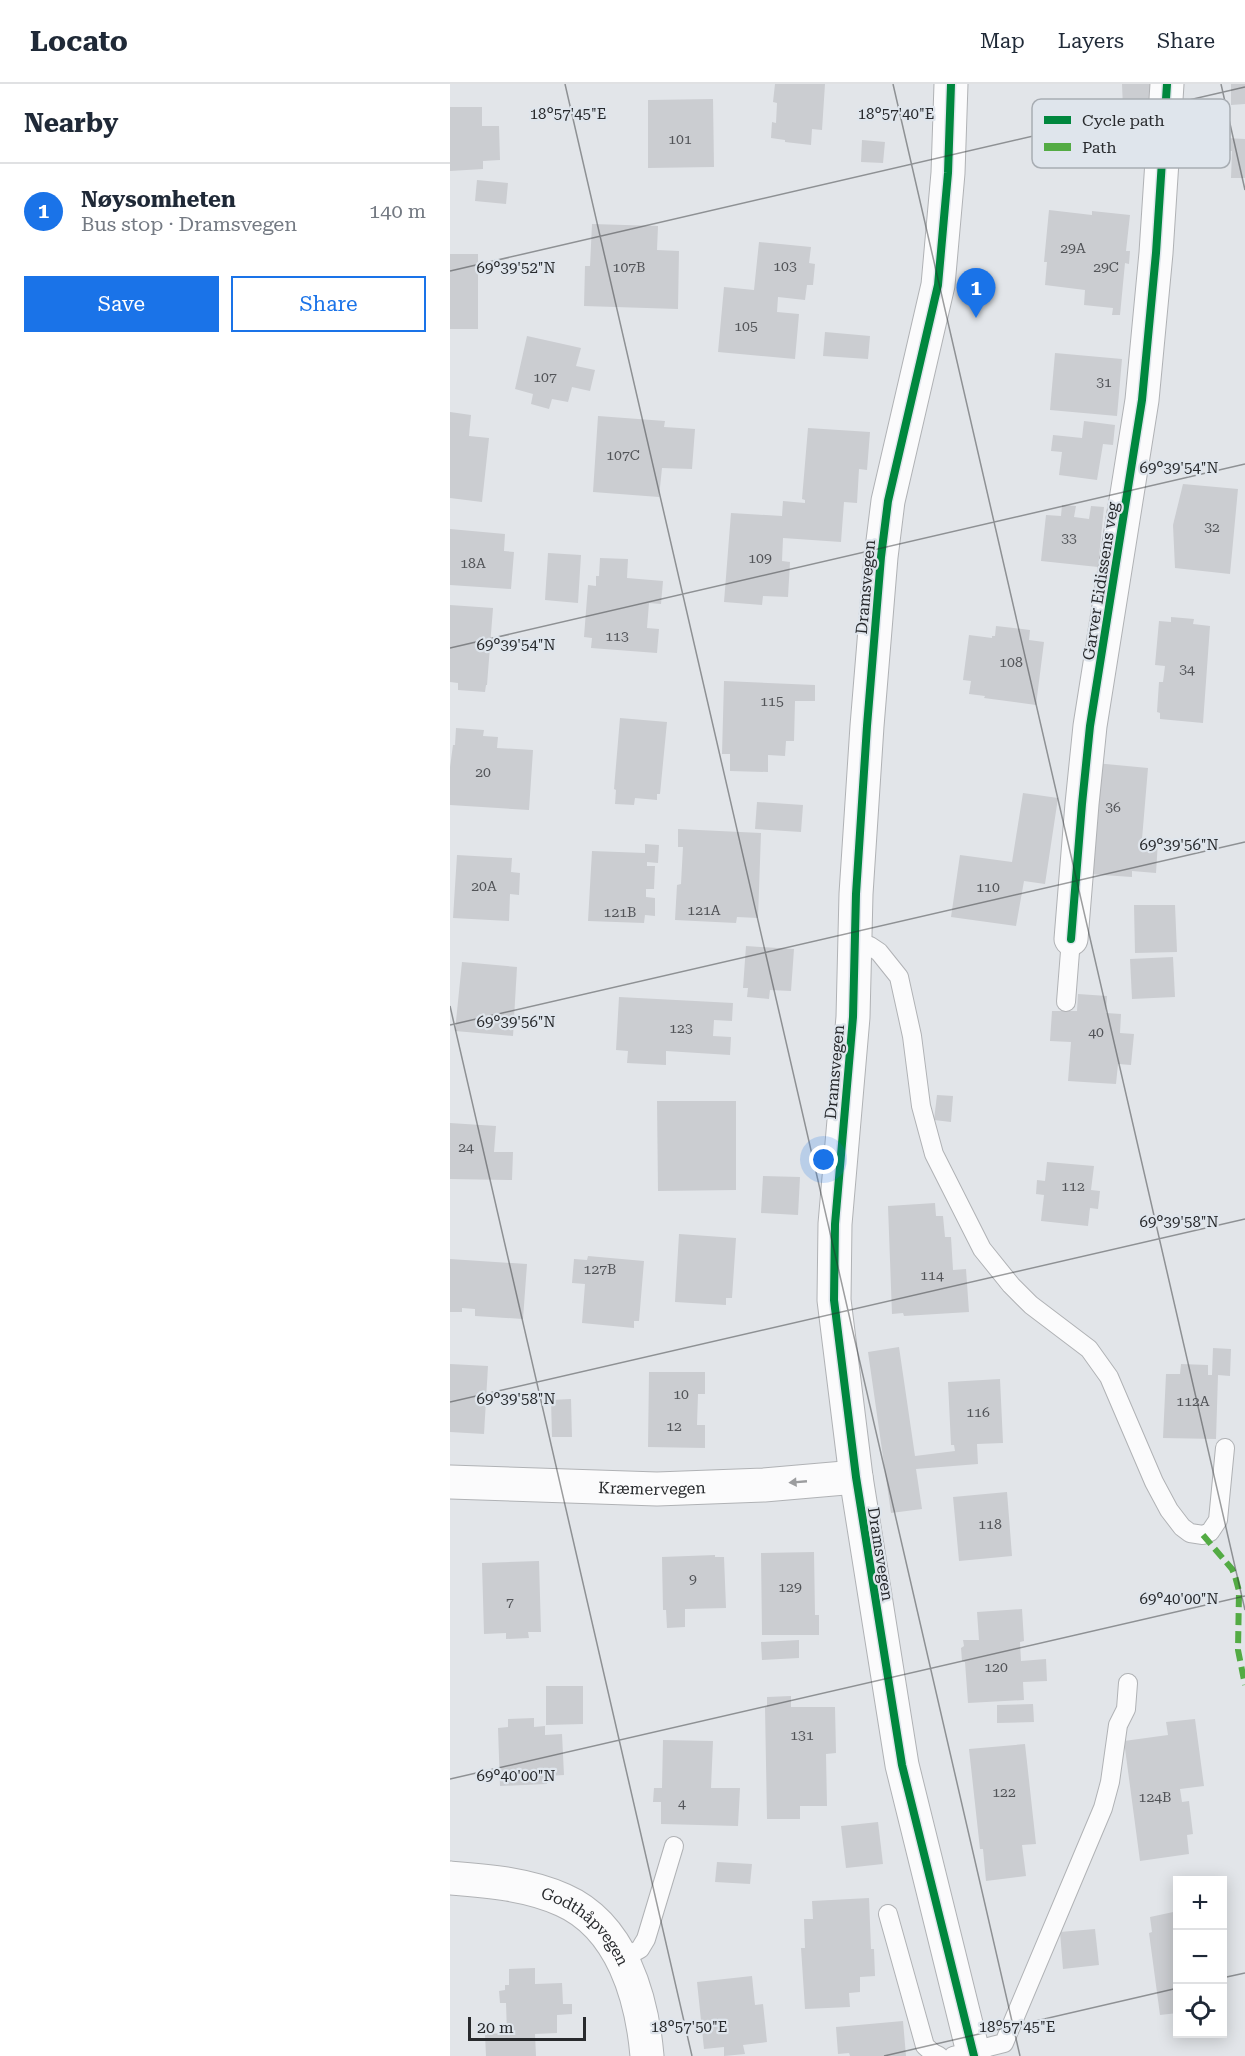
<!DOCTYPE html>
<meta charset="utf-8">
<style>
:root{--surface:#fff;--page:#f6f6f7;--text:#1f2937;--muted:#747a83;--line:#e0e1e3;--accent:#1a73e8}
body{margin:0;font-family:"Roboto Serif",serif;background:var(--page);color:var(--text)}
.controls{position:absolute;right:18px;bottom:18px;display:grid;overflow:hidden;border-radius:0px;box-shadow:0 3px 15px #0003}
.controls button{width:54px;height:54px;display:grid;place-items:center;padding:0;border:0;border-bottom:2px solid var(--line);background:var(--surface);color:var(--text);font:30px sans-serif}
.scale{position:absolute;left:18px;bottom:15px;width:118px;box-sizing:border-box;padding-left:6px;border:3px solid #282a2d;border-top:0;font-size:16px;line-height:21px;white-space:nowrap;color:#282a2d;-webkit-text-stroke:4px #dfe5ec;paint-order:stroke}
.you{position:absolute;left:374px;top:1076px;width:21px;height:21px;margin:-15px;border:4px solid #fff;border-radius:50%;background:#1a73e8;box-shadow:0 0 0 9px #1a73e833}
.badge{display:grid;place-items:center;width:39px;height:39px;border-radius:50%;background:var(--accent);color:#fff;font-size:20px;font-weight:700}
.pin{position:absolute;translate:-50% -50px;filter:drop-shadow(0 2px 3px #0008)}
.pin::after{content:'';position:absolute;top:32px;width:21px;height:18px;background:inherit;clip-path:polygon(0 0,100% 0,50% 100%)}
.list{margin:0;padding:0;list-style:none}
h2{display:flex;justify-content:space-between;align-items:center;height:78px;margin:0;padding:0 24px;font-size:26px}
h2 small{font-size:20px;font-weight:400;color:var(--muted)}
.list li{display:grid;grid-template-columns:39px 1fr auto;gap:18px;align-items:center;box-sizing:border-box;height:96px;padding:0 24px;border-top:2px solid var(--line)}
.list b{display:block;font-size:22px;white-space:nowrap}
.list p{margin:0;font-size:20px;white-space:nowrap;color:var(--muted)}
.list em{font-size:20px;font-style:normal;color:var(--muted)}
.actions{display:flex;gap:12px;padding:18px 24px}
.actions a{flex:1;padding:14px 0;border:2px solid var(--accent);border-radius:0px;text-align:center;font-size:21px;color:var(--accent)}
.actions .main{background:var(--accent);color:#fff}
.icon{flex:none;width:33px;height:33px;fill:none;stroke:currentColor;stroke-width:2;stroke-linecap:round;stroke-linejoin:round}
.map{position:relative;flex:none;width:795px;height:1972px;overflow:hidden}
header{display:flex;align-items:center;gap:36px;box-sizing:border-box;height:84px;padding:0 30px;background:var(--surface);border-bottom:2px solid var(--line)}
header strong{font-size:28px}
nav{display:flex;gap:33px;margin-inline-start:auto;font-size:21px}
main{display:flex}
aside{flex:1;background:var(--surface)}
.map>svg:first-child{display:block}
.building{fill:#cbcdd1}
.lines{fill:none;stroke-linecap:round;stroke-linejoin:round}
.service-casing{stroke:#b0b2b5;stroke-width:20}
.minor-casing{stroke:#b0b2b5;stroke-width:35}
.service{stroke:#fbfbfc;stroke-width:18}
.minor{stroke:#fbfbfc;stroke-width:33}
.quiet{stroke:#53ab44;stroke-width:6;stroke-dasharray:12 6;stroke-linecap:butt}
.cycleway-casing{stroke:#dfe5ec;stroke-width:11}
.cycleway{stroke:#00873e;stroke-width:8}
.oneway{fill:#9c9d9f}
.ticks{fill:none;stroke:#282a2d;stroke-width:1.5;stroke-opacity:0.45}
.labels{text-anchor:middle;stroke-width:4.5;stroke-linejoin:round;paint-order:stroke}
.number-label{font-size:14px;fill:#525458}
.street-label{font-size:16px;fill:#282a2d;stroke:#dfe5ec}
.key{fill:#dfe5ec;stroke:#a8adb3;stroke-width:1.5}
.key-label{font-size:16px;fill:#282a2d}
.ticks-label{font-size:15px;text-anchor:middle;fill:#282a2d;stroke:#dfe5ec;stroke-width:4.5;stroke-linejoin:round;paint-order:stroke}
</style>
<header>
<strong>Locato</strong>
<nav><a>Map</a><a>Layers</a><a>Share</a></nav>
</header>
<main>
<aside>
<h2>Nearby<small></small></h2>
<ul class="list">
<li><span class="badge">1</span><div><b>Nøysomheten</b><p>Bus stop · Dramsvegen</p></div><em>140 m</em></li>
</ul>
<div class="actions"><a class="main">Save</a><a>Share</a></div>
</aside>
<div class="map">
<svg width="795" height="1972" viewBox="0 0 795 1972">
<rect width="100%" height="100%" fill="#e2e5e9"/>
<g class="building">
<polygon points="325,0 375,0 372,46 362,45 361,61 335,58 335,56 321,54 322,38 326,39 327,19 323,18"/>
<polygon points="672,0 701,0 703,33 691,33 692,72 631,75 629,27 673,25"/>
<polygon points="781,0 795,0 795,20 781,21"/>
<polygon points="263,15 264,83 198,84 198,16"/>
<polygon points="0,23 32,23 32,42 49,42 50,76 33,77 33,85 0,87"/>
<polygon points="776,54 795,55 795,94 781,94 782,67 776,67"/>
<polygon points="412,56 435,58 433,79 411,78"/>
<polygon points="27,96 58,99 56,120 25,117"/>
<polygon points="599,126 642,131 642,127 680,131 676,167 680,167 679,180 675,179 670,231 662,231 663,224 634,221 635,206 595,201 597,178 594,178"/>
<polygon points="142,140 208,142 207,166 229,167 228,225 134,222 135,182 140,182"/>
<polygon points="309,158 361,163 359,179 365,180 363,201 357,201 355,216 328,213 327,228 349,230 345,275 268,268 274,203 304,206"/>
<rect x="0" y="170" width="28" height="75"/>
<polygon points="375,248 420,252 418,275 373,272"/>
<polygon points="77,252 131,264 126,282 145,286 140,307 122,303 118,318 102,315 99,325 81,320 83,310 65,305"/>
<polygon points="605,269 672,275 667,332 600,326"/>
<polygon points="0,328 21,331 19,352 39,354 32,418 0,414"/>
<polygon points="148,332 215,337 214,343 245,345 242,385 212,384 209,413 143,408"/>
<polygon points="634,337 665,341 663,361 653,360 647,396 609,391 612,368 601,367 603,351 632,354"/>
<polygon points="358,344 420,348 417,386 409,385 407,419 394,418 391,458 333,454 332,477 340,478 338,513 313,512 312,521 274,518 281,429 332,432 333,417 355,419 355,416 352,415"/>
<polygon points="733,400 788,405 780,490 725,484 723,441"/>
<polygon points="612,421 626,422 624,433 639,435 641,422 654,423 648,483 591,477 596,431 611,432"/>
<polygon points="0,445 55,450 54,467 64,468 61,505 0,501"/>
<polygon points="98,469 131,471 128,519 95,516"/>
<polygon points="150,474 178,475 177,494 213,497 211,520 199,519 197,544 209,545 207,569 141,564 142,554 134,553 138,501 146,502 146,492 149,492"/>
<polygon points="0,521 43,524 37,601 36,601 35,608 8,606 8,599 0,598"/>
<polygon points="721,533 744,535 743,540 760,542 753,639 710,635 710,629 707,628 709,598 713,598 715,582 705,581 709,537 721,538"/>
<polygon points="546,542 580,546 579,556 594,558 586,621 534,614 535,612 519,610 521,597 513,596 519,551 542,554 542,552 545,552"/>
<polygon points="274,597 365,601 365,617 345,617 344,657 336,657 335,672 318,671 318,688 280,687 280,670 272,670"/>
<polygon points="170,634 217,638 210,710 207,710 207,716 185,714 184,721 165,720 166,706 164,705"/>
<polygon points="6,644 34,646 33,652 48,653 47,664 83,666 79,726 0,721 0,683 3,661 5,661"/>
<polygon points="645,679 698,684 692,755 708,757 706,789 682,787 682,793 638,790"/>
<polygon points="573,709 608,714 595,800 574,797 566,842 501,833 510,771 562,778"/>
<polygon points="307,718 353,721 351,748 305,745"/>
<polygon points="228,745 311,749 308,834 287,833 286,839 225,836 227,801 231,800 233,763 228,763"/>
<polygon points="195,760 209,761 208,779 197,778 197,782 205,782 204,805 196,805 196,813 205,814 205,832 195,831 194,839 138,837 142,767 195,769"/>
<polygon points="7,771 62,774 61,788 70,789 69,811 60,810 59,837 3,834"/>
<polygon points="684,821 725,821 727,868 685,869"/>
<polygon points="296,862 344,865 341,907 320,906 319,915 297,913 298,904 293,904"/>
<polygon points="723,873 725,913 682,915 680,875"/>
<polygon points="12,878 67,883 63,952 5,947"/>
<polygon points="628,910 657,912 656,929 671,930 670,949 684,950 681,981 668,980 666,1000 618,997 621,958 600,957 602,927 627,927"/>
<polygon points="169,913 283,919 282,937 264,936 263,952 281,953 280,971 216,967 216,981 177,979 178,967 166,966"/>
<polygon points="487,1011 503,1012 501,1038 484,1036"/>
<polygon points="207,1017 286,1017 286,1106 208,1107"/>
<polygon points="0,1039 46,1042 44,1068 63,1068 62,1096 0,1095"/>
<polygon points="597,1078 644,1082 641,1106 650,1107 648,1125 640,1124 638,1142 591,1137 594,1111 586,1110 587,1096 595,1097"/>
<polygon points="313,1092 350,1093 348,1131 311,1129"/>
<polygon points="485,1119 486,1132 493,1132 495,1153 501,1153 503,1186 516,1185 519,1228 454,1232 453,1229 442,1230 438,1122"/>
<polygon points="229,1150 286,1154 282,1214 276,1214 276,1221 225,1218"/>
<polygon points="138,1172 194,1177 189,1237 184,1237 184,1244 132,1239 135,1200 122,1199 124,1175 137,1176"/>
<polygon points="0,1175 77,1180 73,1235 25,1232 25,1225 12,1224 12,1228 0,1228"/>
<polygon points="449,1263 465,1372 505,1367 504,1361 501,1361 498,1298 550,1295 553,1359 527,1360 528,1380 466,1385 472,1425 441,1429 418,1268"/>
<polygon points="763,1264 781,1265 780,1292 768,1291 766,1355 713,1354 716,1290 730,1290 731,1280 758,1281 758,1291 762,1291"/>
<polygon points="0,1280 38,1282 34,1350 0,1348"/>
<polygon points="199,1288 255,1288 255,1310 248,1310 247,1341 255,1341 255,1364 198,1363"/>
<polygon points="121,1315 122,1353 102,1353 101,1316"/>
<polygon points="557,1408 562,1472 509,1477 503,1413"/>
<polygon points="364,1468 365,1531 369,1531 369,1551 312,1551 311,1469"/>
<polygon points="265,1471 265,1473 274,1473 276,1524 235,1525 235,1543 217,1544 216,1526 213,1526 212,1473"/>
<polygon points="89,1477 91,1548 78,1548 79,1554 56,1555 56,1549 34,1550 32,1479"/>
<polygon points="572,1525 574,1557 570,1558 571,1577 596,1575 597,1597 573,1598 574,1616 518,1619 515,1578 512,1577 511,1564 514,1562 513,1556 529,1556 527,1528"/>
<polygon points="349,1556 349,1574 312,1576 311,1558"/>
<polygon points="96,1602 133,1602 133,1640 96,1641"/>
<polygon points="341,1612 341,1623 385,1623 386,1669 376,1670 377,1722 350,1722 350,1735 317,1735 315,1623 317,1623 317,1613"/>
<polygon points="583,1620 584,1638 547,1639 547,1621"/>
<polygon points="84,1634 84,1643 95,1642 95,1651 112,1650 114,1691 97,1692 97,1700 50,1702 48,1644 58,1643 58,1635"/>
<polygon points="745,1635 754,1702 730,1705 732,1718 739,1717 743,1750 737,1751 739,1770 690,1777 674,1657 718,1651 716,1638"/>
<polygon points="213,1656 263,1657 261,1704 290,1704 288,1742 211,1740 211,1718 203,1718 204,1704 212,1704"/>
<polygon points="575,1660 586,1760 572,1761 576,1792 536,1797 533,1765 530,1765 519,1665"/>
<polygon points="428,1738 433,1780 396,1784 391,1742"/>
<polygon points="267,1778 302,1780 300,1800 265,1798"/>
<polygon points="419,1814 421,1865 424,1865 425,1892 410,1893 410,1908 399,1909 400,1923 355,1925 351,1864 355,1864 354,1835 363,1835 362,1817"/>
<polygon points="728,1827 728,1929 710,1931 699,1849 702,1848 700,1833"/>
<polygon points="645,1845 649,1881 613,1885 610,1848"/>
<polygon points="85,1884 85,1900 112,1899 113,1920 122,1920 122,1930 107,1931 107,1949 85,1950 86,1972 36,1972 35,1950 57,1949 56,1919 50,1919 49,1907 55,1906 55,1901 59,1901 59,1885"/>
<polygon points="302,1892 305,1921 313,1920 317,1958 293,1961 295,1970 274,1972 274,1963 254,1965 247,1898"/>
<polygon points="453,1937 456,1972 400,1972 399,1969 388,1970 386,1943"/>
</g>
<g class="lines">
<defs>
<g id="service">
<polyline points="405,857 420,862 429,868 449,893 462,952 471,1022 484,1070 532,1165 561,1201 581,1221 639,1265 659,1293 704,1398 719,1426 732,1443 740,1449 753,1451 760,1448 768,1436 775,1364"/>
<polyline points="616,918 621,855"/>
<polyline points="438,1830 475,1962 483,1969 489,1972"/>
<polyline points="172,1875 190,1865 196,1855 224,1762"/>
<polyline points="503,1972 554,1959 653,1724 660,1698 668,1641 676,1625 678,1599"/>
</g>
<g id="minor">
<polyline points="501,0 498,89 488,201 438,417 431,473 417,642 406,810 403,933 385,1140 384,1216 406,1393 452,1681 524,1972"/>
<polyline points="621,855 632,720 640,642 692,316 706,169 717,0"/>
<path id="s1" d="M0 1398 207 1405 314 1401 406 1393"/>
<path id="s2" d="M0 1794C38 1797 78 1800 113 1816 172 1842 192 1914 197 1972"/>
</g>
</defs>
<use href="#service" class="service-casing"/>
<use href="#minor" class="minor-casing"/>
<use href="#service" class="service"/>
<use href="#minor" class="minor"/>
<polyline class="quiet" points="753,1451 782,1485 785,1492 789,1507 788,1566 795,1601"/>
<defs>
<g id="cycleway">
<polyline points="501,0 498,89 488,201 438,417 431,473 417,642 406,810 403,933 385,1140 384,1216 406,1393 452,1681 524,1972"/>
<polyline points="621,855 632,720 640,642 692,316 706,169 717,0"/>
</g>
</defs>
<use href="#cycleway" class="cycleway-casing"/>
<use href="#cycleway" class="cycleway"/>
</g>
<defs><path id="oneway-solid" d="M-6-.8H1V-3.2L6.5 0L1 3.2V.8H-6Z" transform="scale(1.5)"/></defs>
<use class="oneway" href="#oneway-solid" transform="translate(348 1398) rotate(175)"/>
<path class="ticks" d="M115 0 570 1972M443 0 795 1526M771 0 795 106M0 187 795 3M0 564 795 380M0 922 242 1972M0 941 795 758M0 1318 795 1135M0 1695 795 1512M772 1894 795 1889M434 1972 728 1904"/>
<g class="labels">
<g class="number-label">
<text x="230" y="60">101</text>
<text x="623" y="169">29A</text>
<text x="335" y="187">103</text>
<text x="179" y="188">107B</text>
<text x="656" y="188">29C</text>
<text x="296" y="247">105</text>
<text x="95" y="298">107</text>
<text x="654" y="303">31</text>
<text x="173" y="376">107C</text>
<text x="762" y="448">32</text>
<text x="619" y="459">33</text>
<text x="310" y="479">109</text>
<text x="23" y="484">18A</text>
<text x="167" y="557">113</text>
<text x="561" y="583">108</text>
<text x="737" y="590">34</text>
<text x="322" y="622">115</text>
<text x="33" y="693">20</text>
<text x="663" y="728">36</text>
<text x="34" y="807">20A</text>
<text x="538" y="808">110</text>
<text x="254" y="831">121A</text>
<text x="170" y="833">121B</text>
<text x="231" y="949">123</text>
<text x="646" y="953">40</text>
<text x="16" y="1068">24</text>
<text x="623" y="1107">112</text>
<text x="150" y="1190">127B</text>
<text x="482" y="1196">114</text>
<text x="231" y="1315">10</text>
<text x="743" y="1322">112A</text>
<text x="528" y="1333">116</text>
<text x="224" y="1347">12</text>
<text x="540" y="1445">118</text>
<text x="243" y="1500">9</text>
<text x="340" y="1508">129</text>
<text x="60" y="1523">7</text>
<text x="546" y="1588">120</text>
<text x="352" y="1656">131</text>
<text x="554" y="1713">122</text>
<text x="705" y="1718">124B</text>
<text x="232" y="1724">4</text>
</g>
<g class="street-label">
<text transform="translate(650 497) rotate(-81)" y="6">Garver Eidissens veg</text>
<text transform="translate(415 503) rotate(-85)" y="6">Dramsvegen</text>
<text transform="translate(384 988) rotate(-85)" y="6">Dramsvegen</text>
<text dy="6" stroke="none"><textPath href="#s1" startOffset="202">Kræmervegen</textPath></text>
<text transform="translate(431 1470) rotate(81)" y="6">Dramsvegen</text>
<text dy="6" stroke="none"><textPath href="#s2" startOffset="150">Godthåpvegen</textPath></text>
</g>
</g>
<rect x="582" y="15" width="198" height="69" rx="9" class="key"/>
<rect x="594" y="32" width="27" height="8" fill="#00873e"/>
<rect x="594" y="59" width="27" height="8" fill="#53ab44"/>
<g class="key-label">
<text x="632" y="42">Cycle path</text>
<text x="632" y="69">Path</text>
</g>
<g class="ticks-label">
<text x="118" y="35">18°57'45"E</text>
<text x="446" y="35">18°57'40"E</text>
<text x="66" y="189">69°39'52"N</text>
<text x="729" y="389">69°39'54"N</text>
<text x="66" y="566">69°39'54"N</text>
<text x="729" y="766">69°39'56"N</text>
<text x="66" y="943">69°39'56"N</text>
<text x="729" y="1143">69°39'58"N</text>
<text x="66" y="1320">69°39'58"N</text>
<text x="729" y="1520">69°40'00"N</text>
<text x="66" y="1697">69°40'00"N</text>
<text x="239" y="1948">18°57'50"E</text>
<text x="567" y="1948">18°57'45"E</text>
</g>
</svg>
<div class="controls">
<button>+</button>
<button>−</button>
<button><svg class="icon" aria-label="locate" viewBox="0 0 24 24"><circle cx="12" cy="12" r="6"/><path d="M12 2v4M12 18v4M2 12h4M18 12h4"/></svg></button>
</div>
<div class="scale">20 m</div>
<div class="you"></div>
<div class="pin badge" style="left:526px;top:234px">1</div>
</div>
</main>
